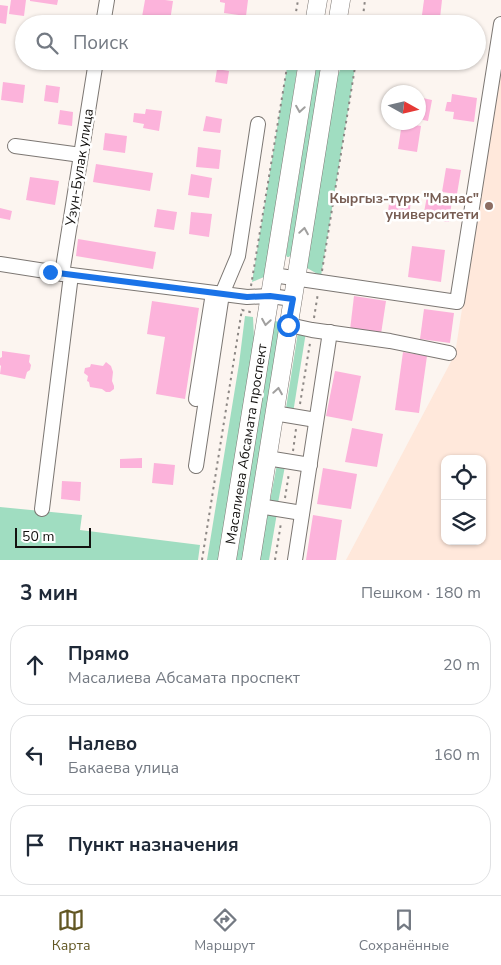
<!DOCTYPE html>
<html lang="ru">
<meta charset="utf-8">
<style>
:root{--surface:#fff;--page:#f2f2f3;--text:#1f2937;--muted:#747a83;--line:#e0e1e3;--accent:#625723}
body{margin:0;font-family:"Nunito Sans",sans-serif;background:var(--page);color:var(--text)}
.controls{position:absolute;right:15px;bottom:15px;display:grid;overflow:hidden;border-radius:10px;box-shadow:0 1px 4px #0004}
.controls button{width:45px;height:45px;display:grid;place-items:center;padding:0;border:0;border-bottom:1px solid var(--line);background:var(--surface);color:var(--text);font:25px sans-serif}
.compass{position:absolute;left:381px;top:85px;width:45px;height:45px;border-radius:50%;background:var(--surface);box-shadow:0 1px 4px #0004;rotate:98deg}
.scale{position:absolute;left:15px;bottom:12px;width:76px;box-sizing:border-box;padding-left:5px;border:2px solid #141210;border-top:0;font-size:14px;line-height:18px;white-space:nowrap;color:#141210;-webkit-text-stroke:4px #fff;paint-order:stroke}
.stop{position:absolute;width:15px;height:15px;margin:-11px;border:4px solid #1a73e8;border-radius:50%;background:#fff}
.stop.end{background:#1a73e8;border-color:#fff;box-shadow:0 1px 5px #0008}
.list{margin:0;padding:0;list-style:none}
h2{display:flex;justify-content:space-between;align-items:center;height:65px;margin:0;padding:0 20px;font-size:21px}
h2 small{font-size:16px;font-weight:400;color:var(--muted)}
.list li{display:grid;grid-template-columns:32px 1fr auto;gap:15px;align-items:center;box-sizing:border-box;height:80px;margin:0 10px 10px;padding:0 10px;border:1px solid var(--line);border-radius:20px}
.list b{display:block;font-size:19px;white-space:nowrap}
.list p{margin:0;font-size:16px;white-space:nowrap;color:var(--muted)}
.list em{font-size:16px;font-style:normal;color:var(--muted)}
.icon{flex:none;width:28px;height:28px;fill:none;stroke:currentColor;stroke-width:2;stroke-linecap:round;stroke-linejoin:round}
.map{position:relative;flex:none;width:501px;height:560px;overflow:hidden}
.search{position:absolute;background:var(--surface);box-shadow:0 1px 4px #0004;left:15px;right:15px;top:15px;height:55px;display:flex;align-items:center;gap:12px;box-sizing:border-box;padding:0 18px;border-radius:28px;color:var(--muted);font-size:19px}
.sheet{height:335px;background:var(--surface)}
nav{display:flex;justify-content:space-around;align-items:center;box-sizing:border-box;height:70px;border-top:1px solid var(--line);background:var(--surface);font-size:14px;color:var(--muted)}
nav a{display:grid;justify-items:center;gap:2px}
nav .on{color:var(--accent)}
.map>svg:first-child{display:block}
.education{fill:#ffe8db;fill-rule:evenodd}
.green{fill:#a0ddc1}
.building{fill:#fcb3db}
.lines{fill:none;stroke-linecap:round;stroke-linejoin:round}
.minor-casing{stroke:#7c7773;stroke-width:16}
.major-casing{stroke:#7c7773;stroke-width:19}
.path{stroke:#8c8784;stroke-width:2;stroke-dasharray:2.5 4;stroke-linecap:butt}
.minor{stroke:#fff;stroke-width:14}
.major{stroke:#fff;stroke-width:18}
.oneway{stroke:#a1a09f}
.route{stroke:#1a73e8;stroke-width:6}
.education-dot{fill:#8d6e63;stroke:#fff;stroke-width:2}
.labels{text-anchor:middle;stroke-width:5;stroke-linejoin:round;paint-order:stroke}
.street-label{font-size:14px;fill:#141210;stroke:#fff}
.education-label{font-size:14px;font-weight:bold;fill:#785e54;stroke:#fff;text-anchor:end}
</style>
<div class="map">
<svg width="501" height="560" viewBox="0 0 501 560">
<rect width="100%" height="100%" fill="#fcf5f0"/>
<path class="education" d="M501 58V560H346L455 354ZM445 459H482V541H445Z"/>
<g class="green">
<polygon points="288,61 298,61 298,63 267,272 264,277 252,282"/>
<polygon points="317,61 323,61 291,255 289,257 287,257 286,255"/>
<polygon points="344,61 356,61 321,276 307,268 337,77"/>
<polygon points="245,316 253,317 254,338 218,560 207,560 239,364"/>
<polygon points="274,321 281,322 243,560 236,560"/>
<polygon points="298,332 306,332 293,413 286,408"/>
<polygon points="277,464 285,466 278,503 270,501"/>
<polygon points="0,507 82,515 80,530 200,545 198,560 0,560"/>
<polygon points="268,511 277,513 269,560 260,560"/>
</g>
<g class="building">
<polygon points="11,0 26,0 24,16 9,14"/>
<polygon points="30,0 58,0 57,5 30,1"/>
<polygon points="145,0 165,0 173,1 170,21 142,17"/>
<polygon points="220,0 248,0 246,16 224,13 225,3 220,2"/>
<polygon points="424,0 442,0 440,18 422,15"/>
<polygon points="0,5 8,6 6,24 0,23"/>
<polygon points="217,69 229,71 227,84 215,82"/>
<polygon points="3,82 25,85 23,103 1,100"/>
<polygon points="46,85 60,87 58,103 44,101"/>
<polygon points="452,94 477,98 474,122 453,119 454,112 445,111 447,102 451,102"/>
<polygon points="418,97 432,100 428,121 418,119"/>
<polygon points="146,109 162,111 159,131 143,128 144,124 133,122 134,113 145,114"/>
<polygon points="60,110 73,112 72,126 58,124"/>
<polygon points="206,116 222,119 220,133 203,131"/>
<polygon points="402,123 421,126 417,152 398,149"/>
<polygon points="105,133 127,136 125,153 103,150"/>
<polygon points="198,147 221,150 219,169 196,167"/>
<polygon points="96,164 153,173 150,191 93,182"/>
<polygon points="446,168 461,170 457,194 442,192"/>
<polygon points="191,174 212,178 209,198 188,195"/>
<polygon points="30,177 59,181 55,205 26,200"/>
<polygon points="390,196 411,198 409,221 387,219"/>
<polygon points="427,196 452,200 449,222 423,218"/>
<polygon points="0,208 12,211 10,220 0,218"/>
<polygon points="157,209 177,212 174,230 154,227"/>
<polygon points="191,212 212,214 209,237 189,234"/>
<polygon points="78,239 156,252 153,269 76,256"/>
<polygon points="412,246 445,250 441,282 408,277"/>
<polygon points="354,296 386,301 381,334 350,330"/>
<polygon points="152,301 199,308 185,399 156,394 165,337 147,334"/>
<polygon points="424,309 454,313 450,343 420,339"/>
<polygon points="2,351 30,355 29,362 31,365 30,370 27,372 25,379 0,374 1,366 0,365 0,358 2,357"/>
<polygon points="403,352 427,356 419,413 395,410"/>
<polygon points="106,362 111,366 113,372 112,381 114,386 114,389 110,392 106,392 102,389 90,387 89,382 87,381 88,376 84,373 85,368 90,367 91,364 103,366"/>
<polygon points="335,371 361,376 352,421 326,416"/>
<polygon points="352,428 383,434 377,467 345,462"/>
<polygon points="142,458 142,468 120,468 120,459"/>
<polygon points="154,463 175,465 173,485 152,483"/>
<polygon points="323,468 357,474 351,509 317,504"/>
<polygon points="62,481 81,482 80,501 61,499"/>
<polygon points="313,515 342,520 336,560 306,560"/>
</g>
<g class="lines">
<defs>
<g id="minor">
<polyline points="103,24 107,0"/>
<polyline points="15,146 81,155"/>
<polyline points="0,264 71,275 247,297 270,296 293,299"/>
<polyline points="62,274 96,61"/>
<polyline points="273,275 457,302 501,24"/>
<polyline points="289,325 312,330 390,341 449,353"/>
<polyline points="196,399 213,293"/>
<polyline points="274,413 316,420"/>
<polyline points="267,458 310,465"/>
<polyline points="196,466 222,294 238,256 258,124"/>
<polyline points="259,506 302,513"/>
<polyline points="42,509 71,275"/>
<polyline points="295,560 330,332"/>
</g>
<g id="major">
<polyline points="314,24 318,0"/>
<polyline points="337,24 341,0"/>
<polyline points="227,560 308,61"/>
<polyline points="251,560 331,61"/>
</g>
</defs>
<use href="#minor" class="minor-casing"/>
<use href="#major" class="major-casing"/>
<g class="path">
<polyline points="294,24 298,0"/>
<polyline points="362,24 365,0"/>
<polyline points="322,271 356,61"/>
<polyline points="251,286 288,61"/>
<polyline points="242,310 254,313"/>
<polyline points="314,318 318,293"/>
<polyline points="300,404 310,343"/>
<polyline points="293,451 296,429"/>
<polyline points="285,498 289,473"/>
<polyline points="202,560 242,309"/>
<polyline points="275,560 281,523"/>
</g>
<use href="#minor" class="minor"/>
<use href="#major" class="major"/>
</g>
<defs><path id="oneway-chevron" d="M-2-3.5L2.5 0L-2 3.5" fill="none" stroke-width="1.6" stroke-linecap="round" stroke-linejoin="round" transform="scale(1.25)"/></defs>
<g class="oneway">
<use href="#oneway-chevron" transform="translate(300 109) rotate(99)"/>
<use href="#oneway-chevron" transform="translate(304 231) rotate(-81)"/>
<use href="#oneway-chevron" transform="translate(266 322) rotate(99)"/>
<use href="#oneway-chevron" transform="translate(278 391) rotate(-81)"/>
</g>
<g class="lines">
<polyline class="route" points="50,272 247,297 270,296 293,299 288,325"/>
</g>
<circle class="education-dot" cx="489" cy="206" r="5"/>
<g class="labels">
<g class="street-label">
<text transform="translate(79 167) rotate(-81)" y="5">Узун-Булак улица</text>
<text transform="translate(246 444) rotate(-81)" y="5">Масалиева Абсамата проспект</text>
</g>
<g class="education-label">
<text x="479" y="203">Кыргыз-түрк "Манас"<tspan x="479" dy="16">университети</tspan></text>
</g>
</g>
</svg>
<div class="controls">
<button><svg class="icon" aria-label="locate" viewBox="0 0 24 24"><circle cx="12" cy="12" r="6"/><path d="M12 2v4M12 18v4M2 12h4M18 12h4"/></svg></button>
<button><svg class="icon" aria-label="layers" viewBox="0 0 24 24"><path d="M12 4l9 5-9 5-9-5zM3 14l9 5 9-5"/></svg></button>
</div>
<svg class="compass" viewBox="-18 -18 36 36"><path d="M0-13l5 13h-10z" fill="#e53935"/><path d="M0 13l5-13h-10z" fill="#747a83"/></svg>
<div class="scale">50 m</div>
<div class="stop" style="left:288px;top:325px"></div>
<div class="stop end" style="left:50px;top:272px"></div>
<div class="search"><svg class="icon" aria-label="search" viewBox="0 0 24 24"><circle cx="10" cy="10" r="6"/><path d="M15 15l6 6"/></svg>Поиск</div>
</div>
<section class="sheet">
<h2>3 мин<small>Пешком · 180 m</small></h2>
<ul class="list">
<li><svg class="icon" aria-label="ahead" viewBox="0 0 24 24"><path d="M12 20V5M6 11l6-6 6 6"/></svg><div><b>Прямо</b><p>Масалиева Абсамата проспект</p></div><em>20 m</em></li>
<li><svg class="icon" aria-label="left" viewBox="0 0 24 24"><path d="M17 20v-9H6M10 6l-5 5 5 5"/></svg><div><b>Налево</b><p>Бакаева улица</p></div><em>160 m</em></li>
<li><svg class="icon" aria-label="arrive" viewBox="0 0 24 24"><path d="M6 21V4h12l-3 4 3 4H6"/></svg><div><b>Пункт назначения</b></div></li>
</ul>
</section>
<nav>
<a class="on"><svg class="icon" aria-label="map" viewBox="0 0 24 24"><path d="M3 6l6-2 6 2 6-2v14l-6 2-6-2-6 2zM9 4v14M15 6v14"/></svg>Карта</a>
<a><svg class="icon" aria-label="directions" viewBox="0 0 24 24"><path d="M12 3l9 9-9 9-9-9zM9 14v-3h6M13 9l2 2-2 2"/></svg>Маршрут</a>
<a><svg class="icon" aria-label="saved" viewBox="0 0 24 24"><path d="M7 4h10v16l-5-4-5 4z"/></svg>Сохранённые</a>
</nav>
